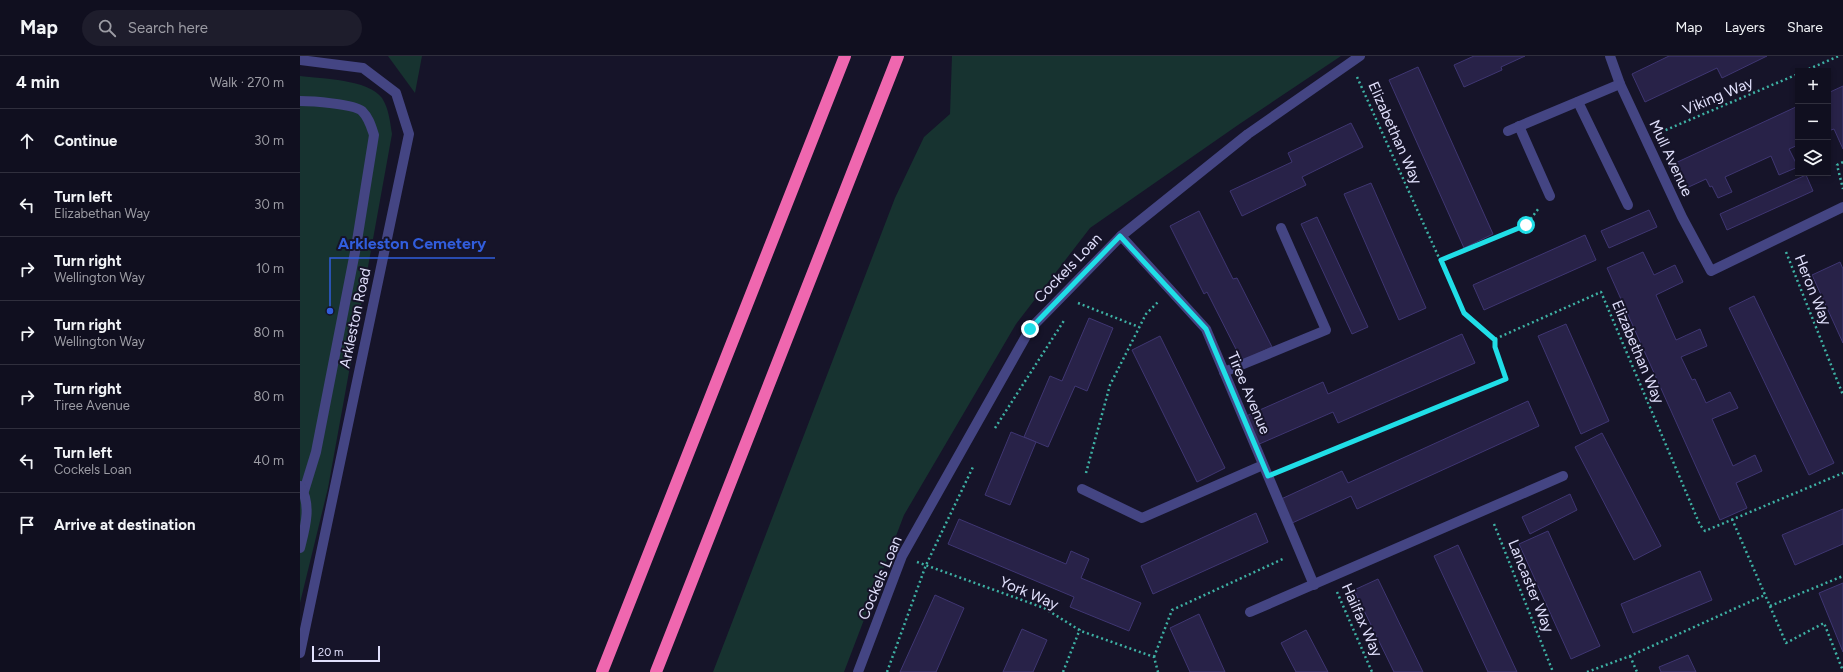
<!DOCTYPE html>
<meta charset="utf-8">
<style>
:root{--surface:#100f1f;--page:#1e1d2c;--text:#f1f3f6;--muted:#9c9ca4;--line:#302f3d}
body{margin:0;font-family:Figtree,sans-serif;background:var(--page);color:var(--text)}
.controls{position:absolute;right:12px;top:12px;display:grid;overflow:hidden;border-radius:0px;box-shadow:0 2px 6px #0003}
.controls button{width:36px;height:36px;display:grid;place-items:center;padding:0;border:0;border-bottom:1px solid var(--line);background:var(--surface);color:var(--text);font:20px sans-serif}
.scale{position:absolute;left:12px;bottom:10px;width:68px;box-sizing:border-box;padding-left:4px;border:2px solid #e1e0fc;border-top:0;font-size:11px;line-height:14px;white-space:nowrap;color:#e1e0fc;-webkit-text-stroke:3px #161429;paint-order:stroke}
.stop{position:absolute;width:12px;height:12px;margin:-9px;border:3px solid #20dee7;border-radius:50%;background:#fff}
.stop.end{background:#20dee7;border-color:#fff;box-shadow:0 1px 4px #0008}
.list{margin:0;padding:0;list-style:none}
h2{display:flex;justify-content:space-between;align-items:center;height:52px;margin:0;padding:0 16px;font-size:17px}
h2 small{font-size:13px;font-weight:400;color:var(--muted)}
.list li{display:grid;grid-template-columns:26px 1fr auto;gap:12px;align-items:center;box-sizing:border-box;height:64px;padding:0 16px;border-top:1px solid var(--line)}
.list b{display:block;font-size:15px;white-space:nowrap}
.list p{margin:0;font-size:13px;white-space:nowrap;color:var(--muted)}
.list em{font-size:13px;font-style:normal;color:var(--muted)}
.icon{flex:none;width:22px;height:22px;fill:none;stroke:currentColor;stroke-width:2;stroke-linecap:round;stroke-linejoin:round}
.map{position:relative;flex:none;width:1543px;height:616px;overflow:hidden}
header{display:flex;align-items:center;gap:24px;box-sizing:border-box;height:56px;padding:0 20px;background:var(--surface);border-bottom:1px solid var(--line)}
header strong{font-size:19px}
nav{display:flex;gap:22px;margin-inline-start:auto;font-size:14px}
.search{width:280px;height:36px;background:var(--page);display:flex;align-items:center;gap:10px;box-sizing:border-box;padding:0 14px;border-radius:22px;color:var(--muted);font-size:15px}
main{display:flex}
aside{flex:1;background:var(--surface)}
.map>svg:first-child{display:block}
.green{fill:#173330}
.building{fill:#282248;stroke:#3f3672}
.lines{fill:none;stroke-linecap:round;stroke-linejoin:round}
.path{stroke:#3eb1a4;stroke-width:2.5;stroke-dasharray:2 3;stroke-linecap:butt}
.minor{stroke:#444583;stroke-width:10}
.highway{stroke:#ef67af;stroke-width:12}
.route{stroke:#20dee7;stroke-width:5}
.labels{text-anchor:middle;stroke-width:4;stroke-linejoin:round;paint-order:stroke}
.street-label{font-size:15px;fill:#e1e0fc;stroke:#161429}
.leader{fill:none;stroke:#315ddc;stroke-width:1.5}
.callout-dot{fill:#315ddc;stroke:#161429;stroke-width:1.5}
.callout-label{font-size:16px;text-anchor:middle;font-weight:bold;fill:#315ddc;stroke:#161429;stroke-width:4;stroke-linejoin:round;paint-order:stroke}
</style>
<header>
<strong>Map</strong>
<div class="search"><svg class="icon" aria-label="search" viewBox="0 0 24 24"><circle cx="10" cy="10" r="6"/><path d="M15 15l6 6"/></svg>Search here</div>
<nav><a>Map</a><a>Layers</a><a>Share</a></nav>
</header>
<main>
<aside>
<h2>4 min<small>Walk · 270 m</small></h2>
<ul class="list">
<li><svg class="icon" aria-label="ahead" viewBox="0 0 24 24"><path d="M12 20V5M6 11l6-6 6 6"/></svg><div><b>Continue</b></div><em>30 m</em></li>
<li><svg class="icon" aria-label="left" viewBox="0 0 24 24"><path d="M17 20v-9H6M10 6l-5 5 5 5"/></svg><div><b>Turn left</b><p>Elizabethan Way</p></div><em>30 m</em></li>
<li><svg class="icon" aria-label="right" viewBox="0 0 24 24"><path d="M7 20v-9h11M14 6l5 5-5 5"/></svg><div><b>Turn right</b><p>Wellington Way</p></div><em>10 m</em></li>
<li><svg class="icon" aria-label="right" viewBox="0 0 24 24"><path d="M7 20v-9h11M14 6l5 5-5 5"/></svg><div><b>Turn right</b><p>Wellington Way</p></div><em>80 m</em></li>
<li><svg class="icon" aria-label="right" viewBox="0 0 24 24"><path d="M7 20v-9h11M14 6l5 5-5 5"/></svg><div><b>Turn right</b><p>Tiree Avenue</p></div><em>80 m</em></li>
<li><svg class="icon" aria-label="left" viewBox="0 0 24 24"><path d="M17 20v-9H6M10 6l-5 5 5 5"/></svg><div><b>Turn left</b><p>Cockels Loan</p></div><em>40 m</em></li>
<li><svg class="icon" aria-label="arrive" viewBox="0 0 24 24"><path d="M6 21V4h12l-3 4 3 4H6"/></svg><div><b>Arrive at destination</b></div></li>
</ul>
</aside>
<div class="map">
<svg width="1543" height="616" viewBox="0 0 1543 616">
<rect width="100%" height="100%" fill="#161429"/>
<g class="green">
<polygon points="88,0 122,0 115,37"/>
<polygon points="652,0 1041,0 938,69 790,172 716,268 604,459 544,616 413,616 595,142 624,81 650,58"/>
<path d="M0 20C22 23 68 23 82 42 89 53 90 66 92 78L28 432 0 547Z"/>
</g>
<g class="building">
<polygon points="1174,0 1225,0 1201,11 1202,14 1164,31 1154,9"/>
<polygon points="1369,0 1467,0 1422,22 1417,12 1345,46 1332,18"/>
<polygon points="1118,11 1193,178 1164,192 1089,24"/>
<polygon points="1543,30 1543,93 1534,73 1528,75 1528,37"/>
<polygon points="1498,50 1498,89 1489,93 1498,111 1479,119 1471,100 1425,121 1432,136 1418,142 1412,130 1410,131 1406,123 1380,135 1369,110"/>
<polygon points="1051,67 1063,91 1002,121 1006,129 942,160 930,135 992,106 988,97"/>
<polygon points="1506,119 1513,135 1427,174 1420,158"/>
<polygon points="1071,127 1126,252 1099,264 1044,138"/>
<polygon points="1349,154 1357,171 1309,192 1301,175"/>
<polygon points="899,155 933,223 937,222 972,291 942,305 907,236 904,238 870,170"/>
<polygon points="1017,161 1068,271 1052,278 1001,168"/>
<polygon points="1285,179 1296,204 1184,254 1173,229"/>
<polygon points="1343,196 1354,219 1375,209 1383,226 1356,239 1376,284 1400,273 1407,290 1381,301 1392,324 1395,323 1406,347 1430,336 1438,352 1412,363 1433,410 1455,399 1462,415 1436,427 1447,452 1420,464 1307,212"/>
<polygon points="1540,206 1543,213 1543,287 1512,219"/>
<polygon points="1454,240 1534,407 1509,419 1429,252"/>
<polygon points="789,262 813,272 787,335 775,330 748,391 724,381 750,320 762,325"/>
<polygon points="1266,268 1309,365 1281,378 1238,280"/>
<polygon points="1162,278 1175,307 1038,367 1033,356 957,389 944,361 1023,326 1028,338"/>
<polygon points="860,280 925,412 897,426 832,294"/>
<polygon points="1228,345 1239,370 1057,453 1051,440 990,468 979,444 1042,415 1048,427"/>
<polygon points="711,376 736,386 710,449 685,439"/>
<polygon points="1302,377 1361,490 1334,504 1275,391"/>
<polygon points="1270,438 1277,454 1230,478 1222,461"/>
<polygon points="1543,453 1543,488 1495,509 1482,479"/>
<polygon points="956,457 968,486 853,538 841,510"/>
<polygon points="659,463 766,508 771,495 789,503 781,522 841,547 829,575 770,551 774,541 648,488"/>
<polygon points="1248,475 1300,590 1271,603 1219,488"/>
<polygon points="1158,489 1217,616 1188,616 1134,500"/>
<polygon points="1400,515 1412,544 1333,577 1321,548"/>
<polygon points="1078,523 1123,616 1094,616 1054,534"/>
<polygon points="1543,527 1543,596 1519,537"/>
<polygon points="635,539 664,552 636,616 600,616"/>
<polygon points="899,558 925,616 890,616 870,572"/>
<polygon points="722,573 747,584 733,616 703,616"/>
<polygon points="1006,574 1028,616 996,616 981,587"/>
<polygon points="1388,599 1396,616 1361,616 1359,611"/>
</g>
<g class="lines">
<g class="path">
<polyline points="1504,15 1539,0"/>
<polyline points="1057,21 1164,257 1195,283 1301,236 1400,469 1405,475 1543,417"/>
<polyline points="1361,76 1498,18"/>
<polyline points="1543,106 1537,109 1543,133"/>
<polyline points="1486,196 1543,339"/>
<polyline points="1141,205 1226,169 1239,152"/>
<polyline points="778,247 839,271"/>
<polyline points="695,372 765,263"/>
<polyline points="984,414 1206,323 1195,291 1195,283"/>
<polyline points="786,417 810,329 846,258 859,245"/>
<polyline points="1432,463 1486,587 1524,567 1543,615"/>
<polyline points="1194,468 1253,616"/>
<polyline points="617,506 744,552 781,575 854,601 858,616"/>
<polyline points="1037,536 1072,616"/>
<polyline points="1470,550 1543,520"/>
<polyline points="1330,600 1337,616"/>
<polyline points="854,601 872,554 985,502"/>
<polyline points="587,616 626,509 673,411"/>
<polyline points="763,616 780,573"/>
<polyline points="1287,616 1330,600 1465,539"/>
</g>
<g class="minor">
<polyline points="1310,0 1320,28 1382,161 1411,215 1543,151"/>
<polyline points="0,4 63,12 96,37 109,78 0,597"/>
<path d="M0 45C11 45 54 48 62 55 69 62 71 70 74 79L56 191 16 396 4 435"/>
<polyline points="1278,46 1328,149"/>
<polyline points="1219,70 1250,140"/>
<polyline points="1208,75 1320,28"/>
<polyline points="821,180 906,273 1014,529"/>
<polyline points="924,316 1026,274 981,172"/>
<polyline points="782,433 842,462 963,409"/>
<path d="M0 492C5 472 12 449 0 430"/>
<polyline points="950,556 1263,420"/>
<polyline points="558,616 602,500 730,273 821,180 948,78 1060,0"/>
</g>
<g class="highway">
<polyline points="302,616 545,0"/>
<polyline points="356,616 598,0"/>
</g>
</g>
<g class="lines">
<polyline class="route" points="730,273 820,180 906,273 968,420 1206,323 1195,291 1195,284 1164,257 1141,204 1226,169"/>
</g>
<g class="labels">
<g class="street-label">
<text transform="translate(1418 40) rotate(-23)" y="5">Viking Way</text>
<text transform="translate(1095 77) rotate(66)" y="5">Elizabethan Way</text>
<text transform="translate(1371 102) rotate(65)" y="5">Mull Avenue</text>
<text transform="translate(768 212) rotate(-46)" y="5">Cockels Loan</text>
<text transform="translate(1513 234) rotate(68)" y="5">Heron Way</text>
<text transform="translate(55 262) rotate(-78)" y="5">Arkleston Road</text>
<text transform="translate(1338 296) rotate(67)" y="5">Elizabethan Way</text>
<text transform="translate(949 337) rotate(67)" y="5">Tiree Avenue</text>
<text transform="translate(580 522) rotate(-67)" y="5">Cockels Loan</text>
<text transform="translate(1231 530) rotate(68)" y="5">Lancaster Way</text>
<text transform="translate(729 537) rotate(23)" y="5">York Way</text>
<text transform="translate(1062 564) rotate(66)" y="5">Hailfax Way</text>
</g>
</g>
<path class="leader" d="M30 255L30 202H195"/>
<circle class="callout-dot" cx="30" cy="255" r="4"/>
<g class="callout-label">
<text x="112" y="193">Arkleston Cemetery</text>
</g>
</svg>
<div class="controls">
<button>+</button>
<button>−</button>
<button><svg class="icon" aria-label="layers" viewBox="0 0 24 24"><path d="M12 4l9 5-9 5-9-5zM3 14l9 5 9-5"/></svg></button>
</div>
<div class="scale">20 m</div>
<div class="stop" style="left:1226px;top:169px"></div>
<div class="stop end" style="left:730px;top:273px"></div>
</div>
</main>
